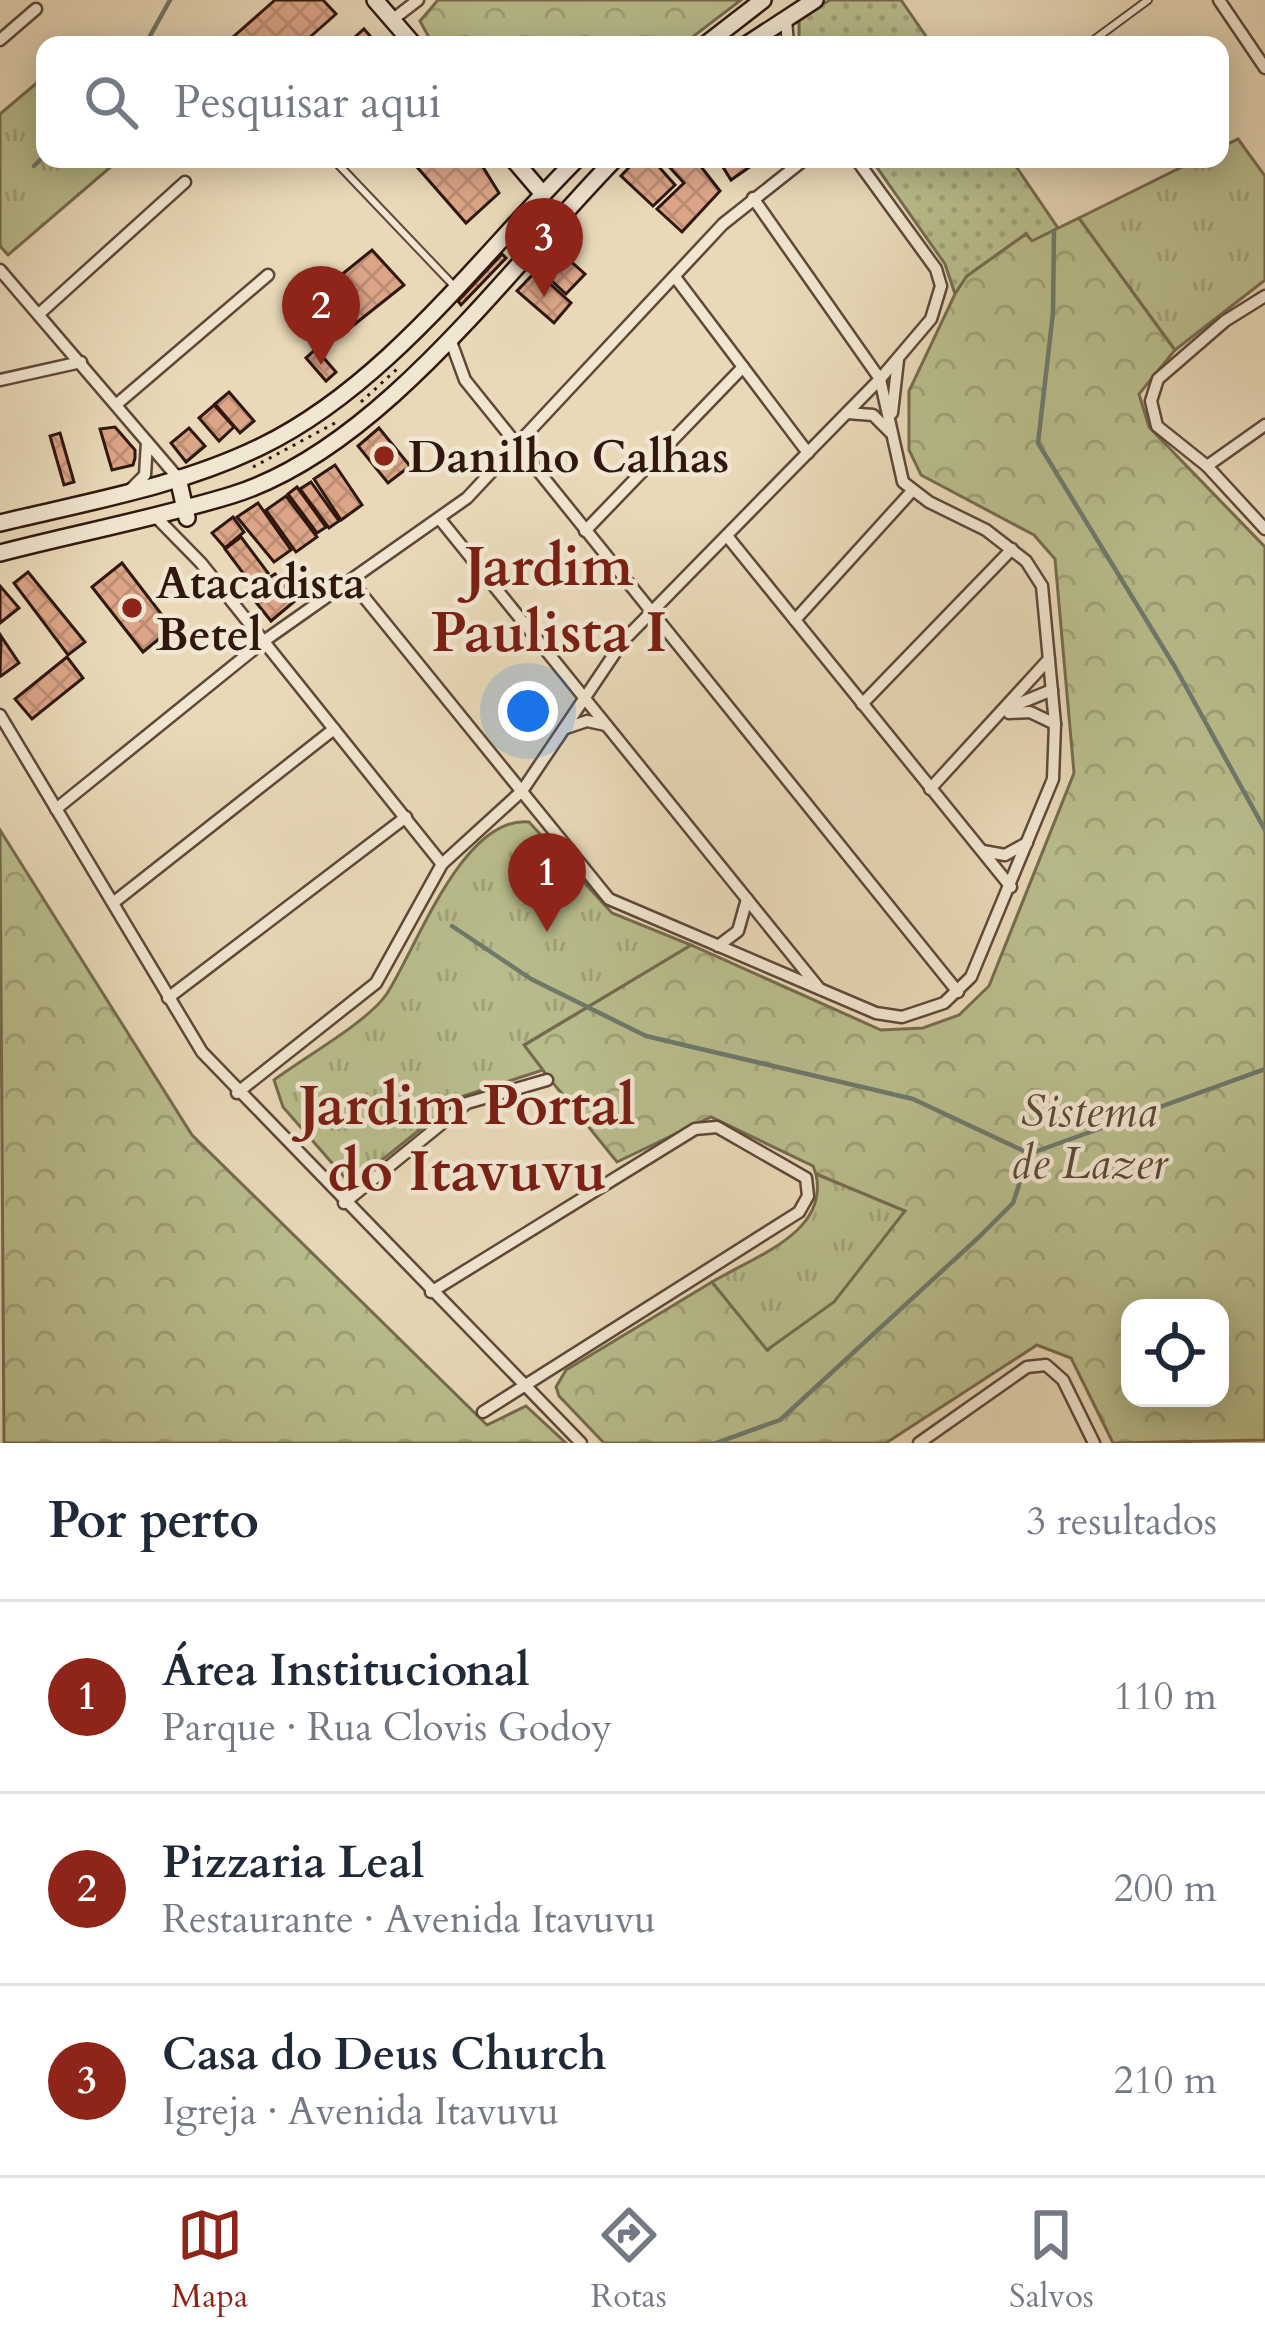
<!DOCTYPE html>
<html lang="pt">
<meta charset="utf-8">
<style>
:root{--surface:#fff;--page:#f2f2f3;--text:#1f2937;--muted:#747a83;--line:#e0e1e3;--accent:#8f2418}
body{margin:0;font-family:Cardo,serif;background:var(--page);color:var(--text)}
.controls{position:absolute;right:36px;bottom:36px;display:grid;overflow:hidden;border-radius:24px;box-shadow:0 6px 30px #0003}
.controls button{width:108px;height:108px;display:grid;place-items:center;padding:0;border:0;border-bottom:3px solid var(--line);background:var(--surface);color:var(--text);font:60px sans-serif}
.you{position:absolute;left:528px;top:711px;width:42px;height:42px;margin:-30px;border:9px solid #fff;border-radius:50%;background:#1a73e8;box-shadow:0 0 0 18px #1a73e833}
.badge{display:grid;place-items:center;width:78px;height:78px;border-radius:50%;background:var(--accent);color:#fff;font-size:39px;font-weight:700}
.pin{position:absolute;translate:-50% -99px;filter:drop-shadow(0 3px 6px #0008)}
.pin::after{content:'';position:absolute;top:63px;width:42px;height:36px;background:inherit;clip-path:polygon(0 0,100% 0,50% 100%)}
.list{margin:0;padding:0;list-style:none}
h2{display:flex;justify-content:space-between;align-items:center;height:156px;margin:0;padding:0 48px;font-size:51px}
h2 small{font-size:39px;font-weight:400;color:var(--muted)}
.list li{display:grid;grid-template-columns:78px 1fr auto;gap:36px;align-items:center;box-sizing:border-box;height:192px;padding:0 48px;border-top:3px solid var(--line)}
.list b{display:block;font-size:45px;white-space:nowrap}
.list p{margin:0;font-size:39px;white-space:nowrap;color:var(--muted)}
.list em{font-size:39px;font-style:normal;color:var(--muted)}
.icon{flex:none;width:66px;height:66px;fill:none;stroke:currentColor;stroke-width:2;stroke-linecap:round;stroke-linejoin:round}
.map{position:relative;flex:none;width:1265px;height:1443px;overflow:hidden}
.search{position:absolute;background:var(--surface);box-shadow:0 6px 30px #0003;left:36px;right:36px;top:36px;height:132px;display:flex;align-items:center;gap:30px;box-sizing:border-box;padding:0 42px;border-radius:24px;color:var(--muted);font-size:45px}
.sheet{height:732px;background:var(--surface)}
nav{display:flex;justify-content:space-around;align-items:center;box-sizing:border-box;height:168px;border-top:3px solid var(--line);background:var(--surface);font-size:33px;color:var(--muted)}
nav a{display:grid;justify-items:center;gap:6px}
nav .on{color:var(--accent)}
.map>svg:first-child{display:block}
.grass{fill:url(#grass-dots);stroke:#756b4e;stroke-width:3}
.forest{fill:url(#forest-crowns);stroke:#756b4e;stroke-width:3;fill-rule:evenodd}
.park{fill:url(#park-tufts);stroke:#756b4e;stroke-width:3}
.lines{fill:none;stroke-linecap:round;stroke-linejoin:round}
.stream{stroke:#6e796e;stroke-width:4.5}
.building{fill:url(#building-cross-hatch);stroke:#30180f;stroke-width:3}
.lane-casing{stroke:#5e4839;stroke-width:10}
.street-casing{stroke:#5e4839;stroke-width:15}
.secondary-casing{stroke:#30180f;stroke-width:20}
.path{stroke:#30180f;stroke-width:3;stroke-dasharray:3 6;stroke-linecap:butt}
.lane{stroke:#f1e6d1;stroke-width:6}
.street{stroke:#f1e6d1;stroke-width:10}
.secondary{stroke:#f1e6d1;stroke-width:15}
.poi-dot{fill:#8f2418;stroke:#f1e6d1;stroke-width:4.5}
.labels{text-anchor:middle;stroke-width:9;stroke-linejoin:round;paint-order:stroke}
.poi-label{font-size:45px;font-weight:bold;fill:#30180f;stroke:#f1e6d1;text-anchor:start}
.park-label{font-size:45px;font-style:italic;fill:#594a35;stroke:#f1e6d1}
.district-label{font-size:57px;font-weight:bold;fill:#7a1f14;stroke:#f1e6d1}
</style>
<div class="map">
<svg width="1265" height="1443" viewBox="0 0 1265 1443">
<defs>
<pattern id="grass-dots" width="8" height="8" patternUnits="userSpaceOnUse" patternTransform="scale(3)"><rect width="8" height="8" fill="#babe8d"/><path d="M2 2h.1M6 6h.1" fill="none" stroke="#a0a378" stroke-width="1.8" stroke-linecap="round"/></pattern>
<pattern id="forest-crowns" width="20" height="18" patternUnits="userSpaceOnUse" patternTransform="scale(3)"><rect width="20" height="18" fill="#babe8d"/><path d="M2 6a3 3 0 1 1 6 0M12 15a3 3 0 1 1 6 0" fill="none" stroke="#a0a378"/></pattern>
<pattern id="park-tufts" width="24" height="20" patternUnits="userSpaceOnUse" patternTransform="scale(3)"><rect width="24" height="20" fill="#babe8d"/><path d="M3 7l-1-3M5 7V3M7 7l1-3M15 17l-1-3M17 17v-4M19 17l1-3" fill="none" stroke="#a0a378"/></pattern>
<pattern id="building-cross-hatch" width="8" height="8" patternUnits="userSpaceOnUse" patternTransform="scale(3)"><rect width="8" height="8" fill="#dca587"/><path d="M0 0l8 8M0 8l8-8" fill="none" stroke="#bd8d73"/></pattern>
</defs>
<rect width="100%" height="100%" fill="#e9d9b8"/>
<filter id="stains"><feTurbulence type="fractalNoise" baseFrequency=".00167" numOctaves="4"/><feColorMatrix values="0 0 0 0 .2 0 0 0 0 .09 0 0 0 0 .02 0 0 0 .5 -.17"/></filter>
<radialGradient id="worn" r=".72"><stop offset=".6" stop-color="#630" stop-opacity="0"/><stop offset="1" stop-color="#630" stop-opacity=".3"/></radialGradient>
<g class="grass">
<polygon points="830,0 901,0 932,45 799,45 799,18"/>
<polygon points="871,159 1011,159 1058,228 1032,242 1026,234 967,276 955,294 945,264"/>
</g>
<g class="forest">
<polygon points="438,0 741,0 682,45 433,45 420,21"/>
<path d="M1079 218 1175 350 1139 394 1149 427 1265 547V1440L1113 1443 1071 1358 1037 1345 886 1443H604L559 1396 556 1387 566 1370 712 1282 768 1350 904 1211 816 1174 813 1166 711 1117 617 1162 523 1046 691 945 881 1030 923 1028 959 1015 989 986 1074 773 1055 559 1034 535 921 475 909 450V391L955 294 967 276 1026 234 1032 241ZM1130 1308H1220V1398H1130Z"/>
<polygon points="0,830 192,1135 487,1425 526,1406 566,1443 4,1443"/>
</g>
<g class="park">
<polygon points="45,76 45,159 120,159 8,255 0,246 0,114"/>
<polygon points="1238,139 1265,176 1265,280 1175,350 1079,218 1198,159 1220,159 1220,148"/>
<path d="M529 822 612 913 691 945 524 1045 543 1070 460 1097 361 1177 347 1180 283 1107 274 1080C303 1058 366 1023 386 995 415 952 462 815 529 822Z"/>
<path d="M816 1174 905 1211 834 1302 767 1350 712 1282C755 1256 829 1233 816 1174Z"/>
</g>
<g class="lines">
<g class="stream">
<polyline points="145,45 170,0"/>
<polyline points="34,166 45,155"/>
<polyline points="1054,232 1053,313 1038,443 1175,667 1265,830"/>
<polyline points="452,926 531,979 646,1036 913,1099 1028,1153"/>
<polyline points="716,1443 780,1420 979,1237 1013,1203 1029,1154 1265,1069"/>
</g>
</g>
<g class="building">
<polygon points="275,0 323,0 336,14 301,45 238,45 232,38"/>
<polygon points="364,29 378,45 346,45"/>
<polygon points="410,159 478,159 499,193 466,223"/>
<polygon points="637,159 652,159 675,185 653,206 621,176"/>
<polygon points="662,159 695,159 720,191 682,232 657,209 684,183"/>
<polygon points="718,159 761,159 731,180"/>
<polygon points="372,250 404,285 350,328 319,293"/>
<polygon points="558,250 585,274 566,294 540,270"/>
<polygon points="502,254 506,258 461,305 458,301"/>
<polygon points="536,271 571,303 554,323 517,291"/>
<polygon points="316,349 336,372 326,381 306,358"/>
<polygon points="229,392 254,421 240,433 215,404"/>
<polygon points="214,405 234,427 219,441 199,418"/>
<polygon points="115,427 135,450 135,458 133,465 112,470 100,429"/>
<polygon points="189,428 205,446 186,462 171,443"/>
<polygon points="379,428 410,466 388,483 358,446"/>
<polygon points="60,433 74,482 64,485 50,436"/>
<polygon points="335,465 362,505 341,520 314,479"/>
<polygon points="311,482 339,521 329,528 300,489"/>
<polygon points="297,487 326,527 317,533 288,494"/>
<polygon points="286,496 317,537 296,552 266,510"/>
<polygon points="258,503 291,550 274,562 237,517"/>
<polygon points="233,517 244,532 225,548 212,533"/>
<polygon points="241,537 268,573 252,585 225,549"/>
<polygon points="122,563 172,628 143,652 92,587"/>
<polygon points="28,572 85,642 68,655 14,583"/>
<polygon points="275,574 296,600 271,621 247,591"/>
<polygon points="0,586 19,608 0,623"/>
<polygon points="1,636 19,663 1,676 0,674"/>
<polygon points="67,657 83,678 32,719 15,699"/>
</g>
<g class="lines">
<defs>
<g id="lane">
<polyline points="1087,45 1148,0"/>
<polyline points="333,159 454,286"/>
</g>
<g id="street">
<polyline points="1219,0 1265,68"/>
<polyline points="786,19 788,45"/>
<polyline points="392,20 418,0"/>
<polyline points="761,36 780,45"/>
<polyline points="0,40 36,9"/>
<polyline points="0,270 178,478"/>
<polyline points="675,277 808,453"/>
<polyline points="1265,296 1225,321 1158,379 1151,401 1157,426 1207,466 1265,529"/>
<polyline points="39,314 185,182"/>
<polyline points="450,339 465,380 958,992"/>
<polyline points="0,380 81,362"/>
<polyline points="117,404 268,275"/>
<polyline points="847,413 873,415 890,432"/>
<polyline points="892,413 898,360"/>
<polyline points="1207,466 1265,425"/>
<polyline points="131,489 145,475 147,442"/>
<polyline points="154,515 201,563 442,864"/>
<polyline points="439,518 818,987"/>
<polyline points="585,531 743,367"/>
<polyline points="727,536 1011,887"/>
<polyline points="351,581 609,899 876,1013 902,1017 944,1003 971,977 1053,779 1055,724 1042,586 1026,561 986,530 929,502 903,482 880,379 753,198"/>
<polyline points="795,620 912,491"/>
<polyline points="862,704 1012,549"/>
<polyline points="1013,706 1052,690"/>
<polyline points="1009,713 1030,712 1055,724"/>
<polyline points="0,715 202,1052 581,1443"/>
<polyline points="566,728 587,721 606,725"/>
<polyline points="930,789 1049,659"/>
<polyline points="56,809 264,641 467,498 723,224 805,159"/>
<polyline points="983,851 1005,855 1027,843"/>
<polyline points="113,903 334,729"/>
<polyline points="718,946 738,931 747,899"/>
<polyline points="168,998 406,817"/>
<polyline points="237,1093 376,983 442,864 522,791 623,641 880,379 931,319 941,286 936,269 856,159"/>
<polyline points="344,1203 467,1103 547,1080"/>
<polyline points="431,1292 695,1129 717,1127 806,1178 808,1196 799,1212 483,1412"/>
<polyline points="919,1443 1027,1367 1046,1365 1063,1380 1094,1443"/>
</g>
<g id="secondary">
<polyline points="375,0 414,45"/>
<polyline points="705,45 763,0"/>
<polyline points="746,45 815,0"/>
<polyline points="513,159 542,193"/>
<polyline points="178,478 187,518"/>
<path d="M0 523C87 502 181 486 262 446 387 385 479 257 577 159"/>
<path d="M0 553C77 533 157 518 232 495 381 449 508 268 615 159"/>
</g>
</defs>
<use href="#lane" class="lane-casing"/>
<use href="#street" class="street-casing"/>
<use href="#secondary" class="secondary-casing"/>
<g class="path">
<polyline points="361,402 398,368"/>
<polyline points="253,467 335,423"/>
</g>
<use href="#lane" class="lane"/>
<use href="#street" class="street"/>
<use href="#secondary" class="secondary"/>
</g>
<g class="poi-dot">
<circle cx="384" cy="456" r="12"/>
<circle cx="132" cy="608" r="12"/>
</g>
<g class="labels">
<g class="poi-label">
<text x="408" y="472">Danilho Calhas</text>
<text x="156" y="598">Atacadista<tspan x="156" dy="52">Betel</tspan></text>
</g>
<g class="park-label">
<text x="1089" y="1126">Sistema<tspan x="1089" dy="52">de Lazer</tspan></text>
</g>
<g class="district-label">
<text x="549" y="585">Jardim<tspan x="549" dy="66">Paulista I</tspan></text>
<text x="467" y="1124">Jardim Portal<tspan x="467" dy="66">do Itavuvu</tspan></text>
</g>
</g>
<rect width="100%" height="100%" filter="url(#stains)"/>
<rect width="100%" height="100%" fill="url(#worn)"/>
</svg>
<div class="controls">
<button><svg class="icon" aria-label="locate" viewBox="0 0 24 24"><circle cx="12" cy="12" r="6"/><path d="M12 2v4M12 18v4M2 12h4M18 12h4"/></svg></button>
</div>
<div class="you"></div>
<div class="pin badge" style="left:547px;top:932px">1</div>
<div class="pin badge" style="left:321px;top:365px">2</div>
<div class="pin badge" style="left:544px;top:297px">3</div>
<div class="search"><svg class="icon" aria-label="search" viewBox="0 0 24 24"><circle cx="10" cy="10" r="6"/><path d="M15 15l6 6"/></svg>Pesquisar aqui</div>
</div>
<section class="sheet">
<h2>Por perto<small>3 resultados</small></h2>
<ul class="list">
<li><span class="badge">1</span><div><b>Área Institucional</b><p>Parque · Rua Clovis Godoy</p></div><em>110 m</em></li>
<li><span class="badge">2</span><div><b>Pizzaria Leal</b><p>Restaurante · Avenida Itavuvu</p></div><em>200 m</em></li>
<li><span class="badge">3</span><div><b>Casa do Deus Church</b><p>Igreja · Avenida Itavuvu</p></div><em>210 m</em></li>
</ul>
</section>
<nav>
<a class="on"><svg class="icon" aria-label="map" viewBox="0 0 24 24"><path d="M3 6l6-2 6 2 6-2v14l-6 2-6-2-6 2zM9 4v14M15 6v14"/></svg>Mapa</a>
<a><svg class="icon" aria-label="directions" viewBox="0 0 24 24"><path d="M12 3l9 9-9 9-9-9zM9 14v-3h6M13 9l2 2-2 2"/></svg>Rotas</a>
<a><svg class="icon" aria-label="saved" viewBox="0 0 24 24"><path d="M7 4h10v16l-5-4-5 4z"/></svg>Salvos</a>
</nav>
